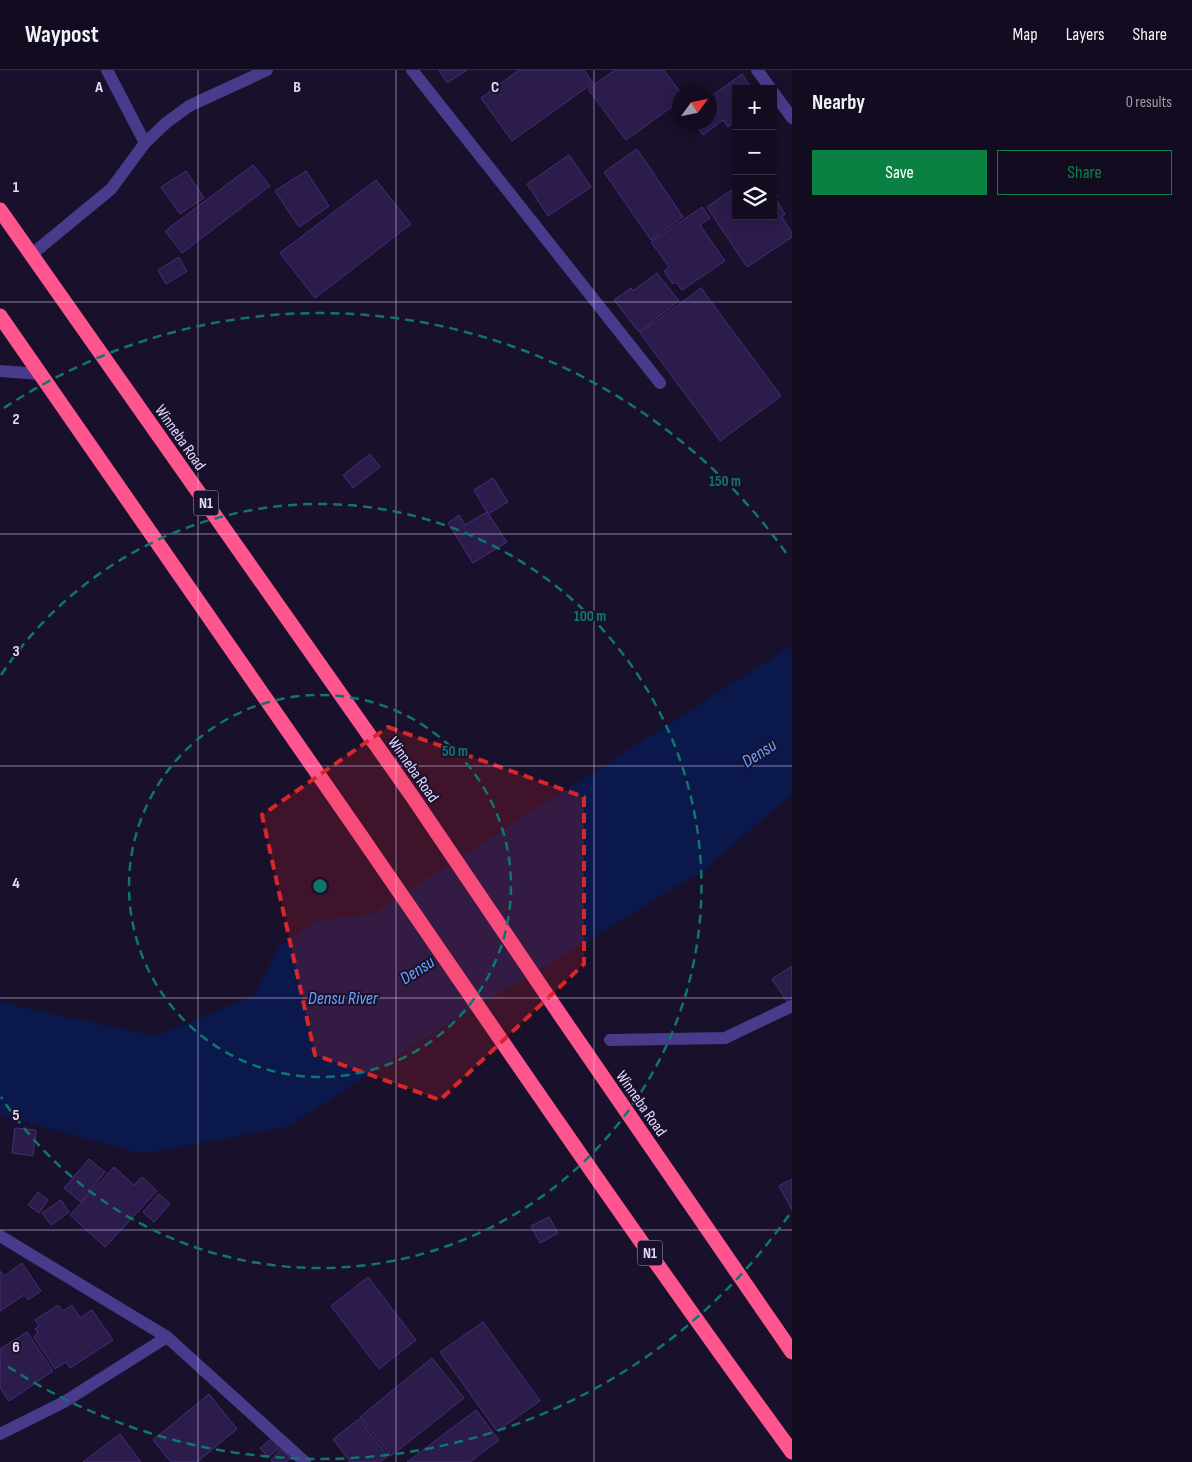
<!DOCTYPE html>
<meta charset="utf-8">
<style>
:root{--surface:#130c20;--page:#1c1529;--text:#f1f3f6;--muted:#9d9ba5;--line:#322c3e;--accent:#0b8043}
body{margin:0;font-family:"Sofia Sans Condensed",sans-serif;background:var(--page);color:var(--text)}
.controls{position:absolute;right:15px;top:15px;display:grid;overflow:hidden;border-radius:0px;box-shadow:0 2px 12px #0003}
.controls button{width:45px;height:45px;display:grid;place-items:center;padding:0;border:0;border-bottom:1px solid var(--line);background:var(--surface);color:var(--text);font:25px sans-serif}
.compass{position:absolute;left:672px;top:15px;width:45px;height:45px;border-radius:50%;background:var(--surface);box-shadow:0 2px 12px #0003;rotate:57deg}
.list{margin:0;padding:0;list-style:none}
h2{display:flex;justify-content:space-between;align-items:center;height:65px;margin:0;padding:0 20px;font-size:21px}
h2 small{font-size:16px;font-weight:400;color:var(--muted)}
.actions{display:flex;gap:10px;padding:15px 20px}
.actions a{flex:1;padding:11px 0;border:1px solid var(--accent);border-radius:0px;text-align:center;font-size:18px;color:var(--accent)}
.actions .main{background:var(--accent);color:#fff}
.icon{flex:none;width:28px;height:28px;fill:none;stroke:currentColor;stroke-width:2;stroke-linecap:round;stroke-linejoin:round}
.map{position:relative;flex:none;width:792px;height:1392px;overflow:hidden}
header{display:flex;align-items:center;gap:30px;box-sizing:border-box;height:70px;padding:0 25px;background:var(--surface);border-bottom:1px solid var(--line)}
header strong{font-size:24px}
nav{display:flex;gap:28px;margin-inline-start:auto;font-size:18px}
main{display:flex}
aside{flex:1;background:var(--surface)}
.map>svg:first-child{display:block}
.water{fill:#0a184b}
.building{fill:#2c1c4c;stroke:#472e79}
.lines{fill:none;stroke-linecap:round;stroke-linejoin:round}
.minor{stroke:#493b8b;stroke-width:12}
.highway{stroke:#ff558f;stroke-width:15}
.marked{fill:#d62828;fill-opacity:0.2;stroke:#d62828;stroke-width:4;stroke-dasharray:10 6;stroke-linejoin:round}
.grid{fill:none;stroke:#e4daff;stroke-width:1;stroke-opacity:0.55}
.ring{fill:none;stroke:#0f766e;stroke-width:2.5;stroke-dasharray:9 6}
.labels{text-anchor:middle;stroke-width:4;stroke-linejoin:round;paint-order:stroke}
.shield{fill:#19102b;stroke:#a79dbf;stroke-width:1}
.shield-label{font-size:15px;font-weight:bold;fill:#e4daff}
.street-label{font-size:16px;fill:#e4daff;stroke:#19102b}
.water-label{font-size:18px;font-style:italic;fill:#68a4ff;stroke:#19102b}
.grid-label{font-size:16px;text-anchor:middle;font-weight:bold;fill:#e4daff;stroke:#19102b;stroke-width:4;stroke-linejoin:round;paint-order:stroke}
.centre{fill:#0f766e;stroke:#19102b;stroke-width:2.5}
.ring-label{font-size:15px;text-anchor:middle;font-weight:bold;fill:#0f766e;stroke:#19102b;stroke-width:4;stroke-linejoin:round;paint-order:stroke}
</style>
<header>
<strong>Waypost</strong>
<nav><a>Map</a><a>Layers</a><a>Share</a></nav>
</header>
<main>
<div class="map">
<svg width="792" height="1392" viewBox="0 0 792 1392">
<rect width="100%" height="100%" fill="#19102b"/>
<polygon class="water" points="792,575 792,724 701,802 557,889 446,955 287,1057 142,1084 0,1045 0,931 22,937 155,966 255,925 279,876 318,850 370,845"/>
<g class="building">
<polygon points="439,0 467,0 447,13"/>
<polygon points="519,0 584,0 593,13 512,71 481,28"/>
<polygon points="615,0 664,0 680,22 680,31 626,70 588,19"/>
<polygon points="742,4 752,19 736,19 736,51 728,57 723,50 703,65 694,52 710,52 710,27"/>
<polygon points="637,79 683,147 651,170 604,102"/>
<polygon points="569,85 591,117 548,146 527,114"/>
<polygon points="253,95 270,116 182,183 165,161"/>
<polygon points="186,101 204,128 180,144 161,117"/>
<polygon points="306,101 329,136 299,157 275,121"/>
<polygon points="376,110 411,154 315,228 280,183"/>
<polygon points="736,117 736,146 773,146 773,120 778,127 775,128 785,144 782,147 792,163 792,167 747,197 707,137"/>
<polygon points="702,137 710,148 700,155 725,191 682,220 676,212 673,214 664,201 669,197 651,172"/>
<polygon points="179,187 187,201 166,214 158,200"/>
<polygon points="657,203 679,231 639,262 614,230 631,218 633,221"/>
<polygon points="701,218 781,326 720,371 640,263"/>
<polygon points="370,384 380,397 353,418 343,405"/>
<polygon points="493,408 508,432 488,444 474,420"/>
<polygon points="487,442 507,472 473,493 448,453 459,445 465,455"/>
<polygon points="792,896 792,930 788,933 772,909"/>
<polygon points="15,1058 36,1060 33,1086 12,1083"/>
<polygon points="89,1089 105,1102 81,1132 64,1118"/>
<polygon points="114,1097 134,1115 142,1107 157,1121 105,1177 70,1145"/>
<polygon points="792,1109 792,1140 779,1116"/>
<polygon points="38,1122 48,1130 39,1143 28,1135"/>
<polygon points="159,1124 170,1134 154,1152 143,1142"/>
<polygon points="61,1130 69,1142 51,1155 42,1143"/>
<polygon points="549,1147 558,1163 540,1173 531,1156"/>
<polygon points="22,1193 41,1221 28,1230 24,1225 0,1241 0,1201 4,1206"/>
<polygon points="368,1207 416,1270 379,1299 331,1236"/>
<polygon points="58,1235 63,1241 72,1235 80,1248 92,1240 113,1270 70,1298 66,1292 55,1299 34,1267 38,1263 35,1259 39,1256 35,1250"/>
<polygon points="483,1252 540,1331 497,1361 440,1282"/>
<polygon points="27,1262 53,1301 9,1331 0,1318 0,1279"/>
<polygon points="432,1288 464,1328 391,1386 360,1347"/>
<polygon points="209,1324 237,1359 197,1392 171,1392 153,1370"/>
<polygon points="476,1340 499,1370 470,1392 407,1392"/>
<polygon points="359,1349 388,1386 380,1392 350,1392 333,1369"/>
<polygon points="120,1364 141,1392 83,1392"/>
<polygon points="272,1368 279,1378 268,1387 260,1378"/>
<polygon points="281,1379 290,1388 286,1392 273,1392 271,1390"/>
</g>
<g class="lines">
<g class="minor">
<polyline points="107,0 145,73"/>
<polyline points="412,0 660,313"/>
<polyline points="757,0 771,19"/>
<polyline points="773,22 792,48"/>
<polyline points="31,185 111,119 145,73 166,53 189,36 267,0"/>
<polyline points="0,301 40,304"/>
<polyline points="610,970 725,968 792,936"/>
<polyline points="0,1166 167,1267 305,1392"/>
<polyline points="0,1364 64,1332 167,1267"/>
</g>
<g class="highway">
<polyline points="0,140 412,726 561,946 792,1282"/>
<path d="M0 246C120 420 242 592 361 766 503 973 644 1180 792 1382"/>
</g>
</g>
<path class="marked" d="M388 657 584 727V894L440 1030 315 985 262 745Z"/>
<path class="grid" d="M198 0V1392M396 0V1392M594 0V1392M0 232H792M0 464H792M0 696H792M0 928H792M0 1160H792"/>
<g class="ring">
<circle cx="320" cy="816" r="191"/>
<path d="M1 605A382 382 0 1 1 1 1027"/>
<path d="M789 1145A573 573 0 0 1 4 1294M4 338A573 573 0 0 1 789 487"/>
</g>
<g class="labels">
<g class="shield">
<rect x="193.5" y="420.5" width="25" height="25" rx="4"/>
<rect x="637.5" y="1170.5" width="25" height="25" rx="4"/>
</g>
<g class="shield-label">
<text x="206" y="438">N1</text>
<text x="650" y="1188">N1</text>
</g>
<g class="street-label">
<text transform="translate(181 367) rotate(55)" y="6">Winneba Road</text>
<text transform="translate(414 699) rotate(55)" y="6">Winneba Road</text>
<text transform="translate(642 1033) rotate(55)" y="6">Winneba Road</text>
</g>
<g class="water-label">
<text transform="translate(759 683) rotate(-33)" y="6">Densu</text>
<text transform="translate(417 900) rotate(-33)" y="6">Densu</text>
<text x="343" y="934">Densu River</text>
</g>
</g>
<g class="grid-label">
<text x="99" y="22">A</text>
<text x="297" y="22">B</text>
<text x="495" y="22">C</text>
<text x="16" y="122">1</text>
<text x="16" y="354">2</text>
<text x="16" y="586">3</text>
<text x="16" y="818">4</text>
<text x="16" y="1050">5</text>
<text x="16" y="1282">6</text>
</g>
<circle cx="320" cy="816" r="8" class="centre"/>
<g class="ring-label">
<text x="725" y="416">150 m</text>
<text x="590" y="551">100 m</text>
<text x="455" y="686">50 m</text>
</g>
</svg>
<div class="controls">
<button>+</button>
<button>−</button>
<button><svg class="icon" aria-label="layers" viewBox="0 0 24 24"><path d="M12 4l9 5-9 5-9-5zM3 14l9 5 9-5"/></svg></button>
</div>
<svg class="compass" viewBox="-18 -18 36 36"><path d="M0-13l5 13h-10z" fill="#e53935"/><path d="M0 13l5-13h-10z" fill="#9d9ba5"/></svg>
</div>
<aside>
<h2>Nearby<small>0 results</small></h2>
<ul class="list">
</ul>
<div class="actions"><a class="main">Save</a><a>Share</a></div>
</aside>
</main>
